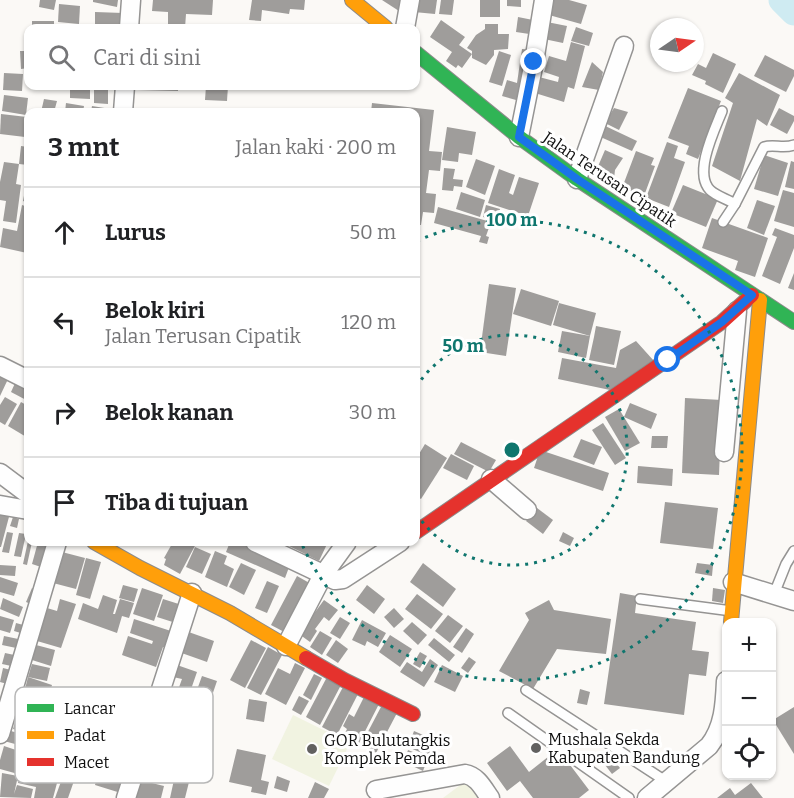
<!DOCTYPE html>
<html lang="id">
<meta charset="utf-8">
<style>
:root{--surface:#fff;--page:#f6f6f6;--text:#202124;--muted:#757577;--line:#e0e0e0}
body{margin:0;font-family:Bitter,serif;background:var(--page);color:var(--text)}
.controls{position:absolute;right:18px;bottom:18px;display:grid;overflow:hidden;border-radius:12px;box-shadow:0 2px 4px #0004}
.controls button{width:54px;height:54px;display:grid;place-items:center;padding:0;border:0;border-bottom:2px solid var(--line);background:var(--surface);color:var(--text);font:30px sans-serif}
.compass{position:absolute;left:650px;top:18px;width:54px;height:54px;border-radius:50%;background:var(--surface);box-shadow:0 2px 4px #0004;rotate:77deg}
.stop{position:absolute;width:18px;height:18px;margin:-14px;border:4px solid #1a73e8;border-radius:50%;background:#fff}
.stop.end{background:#1a73e8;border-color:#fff;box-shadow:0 2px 6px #0008}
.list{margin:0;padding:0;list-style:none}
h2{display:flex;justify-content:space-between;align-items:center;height:78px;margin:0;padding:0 24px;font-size:26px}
h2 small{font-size:20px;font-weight:400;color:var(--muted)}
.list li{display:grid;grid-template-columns:39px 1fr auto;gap:18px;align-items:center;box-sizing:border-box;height:90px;padding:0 24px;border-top:2px solid var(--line)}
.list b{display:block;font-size:22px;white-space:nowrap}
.list p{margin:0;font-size:20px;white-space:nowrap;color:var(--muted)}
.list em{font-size:20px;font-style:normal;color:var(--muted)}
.icon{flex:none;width:33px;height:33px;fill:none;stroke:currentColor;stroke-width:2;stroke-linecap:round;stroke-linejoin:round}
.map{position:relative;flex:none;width:794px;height:798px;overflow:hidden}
.search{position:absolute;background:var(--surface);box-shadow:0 2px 4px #0004;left:24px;top:24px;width:396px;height:66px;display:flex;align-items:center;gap:15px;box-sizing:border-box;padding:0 21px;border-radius:12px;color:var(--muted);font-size:22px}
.panel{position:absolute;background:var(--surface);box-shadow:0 2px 4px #0004;left:24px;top:108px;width:396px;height:438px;border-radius:12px}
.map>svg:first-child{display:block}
.pitch{fill:#f1f3e1}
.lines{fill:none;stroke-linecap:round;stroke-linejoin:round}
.river{stroke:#cfebf2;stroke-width:27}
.building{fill:#9f9d9b}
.lane-casing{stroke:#959493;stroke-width:12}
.street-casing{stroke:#959493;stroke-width:21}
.fast-casing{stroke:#8c8b8a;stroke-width:16}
.slow-casing{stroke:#8c8b8a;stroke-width:16}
.jam-casing{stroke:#8c8b8a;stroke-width:16}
.lane{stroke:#fefefe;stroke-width:9}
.street{stroke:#fefefe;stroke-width:18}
.fast{stroke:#30b455;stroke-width:14}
.slow{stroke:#ff9f0a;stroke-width:14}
.jam{stroke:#e5322d;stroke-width:14}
.route{stroke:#1a73e8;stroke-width:8}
.ring{fill:none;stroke:#0f766e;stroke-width:3;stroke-dasharray:3 6}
.poi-dot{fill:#626160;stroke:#fff;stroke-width:2}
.labels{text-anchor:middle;stroke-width:6;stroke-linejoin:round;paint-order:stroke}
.street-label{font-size:16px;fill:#0f0f0f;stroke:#fff}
.poi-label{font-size:16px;fill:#0f0f0f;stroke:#fff;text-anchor:start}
.key{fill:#fff;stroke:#b7b7b7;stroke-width:1.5}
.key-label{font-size:16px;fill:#0f0f0f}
.centre{fill:#0f766e;stroke:#fff;stroke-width:3}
.ring-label{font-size:18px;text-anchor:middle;font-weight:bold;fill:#0f766e;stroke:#fff;stroke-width:6;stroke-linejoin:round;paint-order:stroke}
</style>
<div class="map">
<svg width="794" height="798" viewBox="0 0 794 798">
<rect width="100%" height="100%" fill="#fbf9f6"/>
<g class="pitch">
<polygon points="293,715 350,743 329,786 272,759"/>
<polygon points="467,780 481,798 443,798"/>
</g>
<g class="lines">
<polyline class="river" points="782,0 794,12"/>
</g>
<g class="building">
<polygon points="40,0 56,0 54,10 39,7"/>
<polygon points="93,0 118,0 117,7 93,2"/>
<polygon points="153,0 213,0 212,15 186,14 185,28 168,27 168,12 152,11"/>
<polygon points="252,0 305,0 304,10 290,9 289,14 262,10 261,21 249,20"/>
<polygon points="382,0 405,0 406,1 399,11"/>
<polygon points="415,0 437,0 435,14 414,12"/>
<polygon points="441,0 454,0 452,15 439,14"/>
<rect x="480" y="0" width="20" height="17"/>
<polygon points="507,0 521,0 521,7 507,6"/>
<polygon points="553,0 569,0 587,5 581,24 549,15"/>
<polygon points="59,4 80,6 79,24 58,22"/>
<polygon points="95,12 123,13 123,28 95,27"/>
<polygon points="518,17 538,21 536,35 516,32"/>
<polygon points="441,20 465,37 459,45 472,54 462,68 458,65 456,68 446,61 452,52 430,37"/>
<rect x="32" y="21" width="22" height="7"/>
<polygon points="547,22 567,26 563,43 544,39"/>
<polygon points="485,24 498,24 498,34 509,34 508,49 494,50 494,55 486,65 472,58 472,51 467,48 476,35 485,29"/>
<polygon points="58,25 80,26 80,28 57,28"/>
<polygon points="576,27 593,33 589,46 571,41"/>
<polygon points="571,42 585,46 574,89 568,87 564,102 535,93 539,77 558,82 559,77 544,72 549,56 566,61"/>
<polygon points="522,49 534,50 523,102 502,96 507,80 517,83"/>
<polygon points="20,51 28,51 28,68 21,69"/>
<polygon points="499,51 511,55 502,86 489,82"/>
<polygon points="713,53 736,64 723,93 705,84 706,81 692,75 698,64 706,68"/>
<polygon points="765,55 794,70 794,76 786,92 754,76"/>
<polygon points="592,62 603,72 599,90 582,87"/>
<polygon points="4,73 23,74 22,91 3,90"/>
<polygon points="739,73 780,95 767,126 757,119 740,181 712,166 733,103 725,98"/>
<polygon points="70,86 90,86 90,99 70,98"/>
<polygon points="137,86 178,86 178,91 137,90"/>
<polygon points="206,86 228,86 227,101 205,100"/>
<polygon points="688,88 721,101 698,159 686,154 689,146 668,138"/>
<polygon points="94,89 108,90 108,104 94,103"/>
<polygon points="4,95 28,98 26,115 2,111"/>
<polygon points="44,99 57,101 54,112 41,112"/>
<polygon points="66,103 84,106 83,112 65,112"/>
<polygon points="372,103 434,110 429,151 442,152 440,171 429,170 426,193 436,194 434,213 423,212 421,225 416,225 416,112 371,112"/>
<polygon points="92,106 117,110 116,112 91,112"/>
<polygon points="614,108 628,112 619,130 605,123"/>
<polygon points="779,108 794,116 794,121 787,134 770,125"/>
<polygon points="141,109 160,111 160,112 140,112"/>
<polygon points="1,114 27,117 25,137 0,134"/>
<polygon points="601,124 637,141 632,151 596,135"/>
<polygon points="447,127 476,132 472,155 459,153 458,162 442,160"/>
<polygon points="667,142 678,146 674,158 685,162 669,207 646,198"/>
<polygon points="21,146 28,147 28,165 19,164 16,184 21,185 16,223 3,221 6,201 0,200 0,182 4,162 19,164"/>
<polygon points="605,150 623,158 615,170 614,179 596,171"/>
<polygon points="636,151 654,158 651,165 655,166 644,196 622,188"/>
<polygon points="764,155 788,163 778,196 754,189"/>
<polygon points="476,159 495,166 485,195 466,187"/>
<polygon points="791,161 794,162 794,189 785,187"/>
<polygon points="444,168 455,169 453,179 463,180 462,187 454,186 453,191 442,190"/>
<polygon points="499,169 515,175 509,193 513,195 519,177 539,183 528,216 488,203"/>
<polygon points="27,179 28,179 28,203 23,201"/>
<polygon points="683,185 718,199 706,227 671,213"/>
<polygon points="783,190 794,193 794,227 774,221"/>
<polygon points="461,192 485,200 480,217 456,209"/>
<polygon points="757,200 775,206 764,235 747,228"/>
<polygon points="22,205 28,207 27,253 0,247 3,228 17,231"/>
<polygon points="486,205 500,209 497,221 483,217"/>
<polygon points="438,207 491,222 486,236 489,237 487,244 479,242 481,236 434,223"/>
<polygon points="712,218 768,238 755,277 735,270 738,261 702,248"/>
<polygon points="775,228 794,235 794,248 780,284 762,276 777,237 772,235"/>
<polygon points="794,273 794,290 788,288"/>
<polygon points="489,284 516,288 506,356 480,352"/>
<polygon points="521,289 559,301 551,326 513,314"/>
<polygon points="559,303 596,313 590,336 553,325"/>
<polygon points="596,326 621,331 614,365 589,360 594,337 597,337 594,337"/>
<polygon points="562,331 590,336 586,358 558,352"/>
<polygon points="636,341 654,361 610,390 558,379 562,358 616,368 620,350"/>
<polygon points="0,373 9,377 0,396"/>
<polygon points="16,381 28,387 28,401 11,392"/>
<polygon points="5,397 17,404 5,425 0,422 0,405"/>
<polygon points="685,398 722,400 719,475 682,473"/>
<polygon points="21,402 28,406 28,438 8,426"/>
<polygon points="630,403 657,414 651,429 624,417"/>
<polygon points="619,409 640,443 625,451 605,417"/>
<polygon points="603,423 626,458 615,465 592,430"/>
<polygon points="652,436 668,436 667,448 651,448"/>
<polygon points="581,439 602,447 594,465 573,457"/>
<polygon points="461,442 496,460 489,472 454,454"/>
<polygon points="425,444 447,458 421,499 416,496 416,459"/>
<polygon points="540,450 609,473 603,491 534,468"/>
<polygon points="451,454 474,466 467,480 443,468"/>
<polygon points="638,466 673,469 672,486 637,483"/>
<polygon points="665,502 718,508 713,549 660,543"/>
<polygon points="537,508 553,520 543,534 526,521"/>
<polygon points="0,510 10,513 1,547 0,547"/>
<polygon points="13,517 19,519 17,528 10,526"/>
<polygon points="7,532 13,533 9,553 2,552"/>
<polygon points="563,532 574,538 570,546 559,541"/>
<polygon points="19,533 26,534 21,557 14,556"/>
<polygon points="28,541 32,542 27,565 23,564"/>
<polygon points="38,542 52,542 47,569 32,564"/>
<polygon points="173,542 197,542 180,574 164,565 166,559 164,558"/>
<polygon points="230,542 243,542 291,562 285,578 226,552"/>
<polygon points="292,542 328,542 319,561 289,546"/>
<polygon points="195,547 211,554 202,574 186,567"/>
<polygon points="215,551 227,556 224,564 234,569 227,587 205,577"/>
<polygon points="62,552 85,558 76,589 53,583"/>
<polygon points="86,558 101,562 90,599 76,595"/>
<polygon points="241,563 256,570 244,595 229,587"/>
<polygon points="423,563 456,589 443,607 410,582"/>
<polygon points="697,563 713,565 712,576 695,573"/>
<polygon points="0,565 16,566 15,576 0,575"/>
<polygon points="297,576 313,585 288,634 271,625"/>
<polygon points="0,577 18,583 14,596 0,592"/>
<polygon points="267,581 279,586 267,613 255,608"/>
<polygon points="123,585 138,589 134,602 119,598"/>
<polygon points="367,585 385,599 374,614 356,600"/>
<polygon points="32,588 39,592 33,605 26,602"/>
<polygon points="142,588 163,595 154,621 133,614"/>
<polygon points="713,588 725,590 723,603 712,601"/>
<polygon points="620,593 637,596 635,613 696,622 692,650 709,652 706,676 689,674 684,715 604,704"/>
<polygon points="417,594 443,614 431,629 405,609"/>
<polygon points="103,595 117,600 113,614 115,614 120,599 134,603 129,618 122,616 117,633 78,619 83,603 98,609"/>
<polygon points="3,598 23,607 19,617 0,609"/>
<polygon points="60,599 76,604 61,648 37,641 47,608 57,611"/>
<polygon points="163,599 185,606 179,624 157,617"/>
<polygon points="324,600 338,610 329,621 324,617 315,629 317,631 310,642 299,634"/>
<polygon points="549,600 554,610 611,619 606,654 557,649 533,689 499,671 529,620 525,613"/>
<polygon points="394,608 404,619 394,628 384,617"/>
<polygon points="448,615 463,626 450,643 435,631"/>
<polygon points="0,616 14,620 10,633 0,630"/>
<polygon points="340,617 350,623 340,639 330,633"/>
<polygon points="134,619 174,632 169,649 163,647 156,667 122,655 128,636 152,644 153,641 130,633"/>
<polygon points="362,620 386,633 378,647 367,641 365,646 352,640"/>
<polygon points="412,622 427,635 418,645 403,631"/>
<polygon points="16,623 27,626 24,634 14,631"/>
<polygon points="466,628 474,634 462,653 453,647"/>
<polygon points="183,630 214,641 207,662 176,651"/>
<polygon points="320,631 332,638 322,655 310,647"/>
<polygon points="390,635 412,649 400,667 379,652"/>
<polygon points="4,636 23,640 21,649 2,645"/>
<polygon points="434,638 455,655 449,662 428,645"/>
<polygon points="251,640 266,648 245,688 230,680"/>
<polygon points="336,640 348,649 338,663 326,655"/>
<polygon points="36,645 55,650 51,666 32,660"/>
<polygon points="268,647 282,655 261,695 247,688"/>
<polygon points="420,652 427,656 420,668 413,664"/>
<polygon points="5,653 19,656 16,667 2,664"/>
<polygon points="469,657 476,662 468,673 461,668"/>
<polygon points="430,659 438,665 424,687 400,672 407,662 422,672"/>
<polygon points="295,663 305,668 286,705 265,694 278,668 290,674"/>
<polygon points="32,664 50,668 47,681 28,677"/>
<polygon points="177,665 197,672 189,695 178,690 182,679 173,677"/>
<polygon points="442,665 463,676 455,692 434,682"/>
<polygon points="3,668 15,671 11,685 0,682"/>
<polygon points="314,674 322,678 311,700 303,695"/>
<polygon points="202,676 217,681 206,713 180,703 171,737 150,731 165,699 176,702 179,693 194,698"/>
<polygon points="28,677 52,685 47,700 24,693"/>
<polygon points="327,677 341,685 320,725 306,717"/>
<polygon points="343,687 358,694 337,735 322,727"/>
<polygon points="580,689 590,692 587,705 577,703"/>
<polygon points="299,696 309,701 301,715 292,710"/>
<polygon points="364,697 379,704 358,745 343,737 347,729 343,726 349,714 354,717"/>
<polygon points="249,699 267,702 264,722 246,719"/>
<polygon points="382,705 397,713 376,753 361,745"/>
<polygon points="20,706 55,716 52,726 35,721 31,734 13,729"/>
<polygon points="794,707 794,754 773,720"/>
<polygon points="7,730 29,736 26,747 4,741"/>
<polygon points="414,731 437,741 431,757 408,747"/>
<polygon points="4,746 25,753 18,774 0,769 0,760"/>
<polygon points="510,746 529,772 558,749 589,790 579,798 533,798 520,781 507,791 487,763"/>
<polygon points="237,749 266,755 261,780 269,782 266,795 251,792 252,787 229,782"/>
<polygon points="408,750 428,758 423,771 404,762"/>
<polygon points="610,755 620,768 612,774 602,761"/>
<polygon points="70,757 81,761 68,798 55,798"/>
<polygon points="177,766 192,770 185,798 170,798"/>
<polygon points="100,767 129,776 124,794 95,785"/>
<polygon points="2,773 18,776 14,794 17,785 33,789 31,798 0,797"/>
<polygon points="20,774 57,783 53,798 34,798 36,787 18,783"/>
<polygon points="277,776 290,781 287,792 274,788"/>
<polygon points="136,779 164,786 161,798 131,798"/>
<polygon points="315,782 329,789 324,798 308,798"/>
<polygon points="751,783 763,798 717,798 730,788 735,795"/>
</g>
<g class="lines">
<defs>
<g id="lane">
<path d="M722 111C715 129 693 173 710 190 716 196 727 199 735 204"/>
<path d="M723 222 735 204 764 147C774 144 784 149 794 145"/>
<polyline points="774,594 786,564 794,551"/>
<polyline points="640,599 732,611"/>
<polyline points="526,690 667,782"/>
<polyline points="508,713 629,798"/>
</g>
<g id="street">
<polyline points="129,28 131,0"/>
<polyline points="405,28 410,0"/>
<polyline points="123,112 125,86"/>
<polyline points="519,137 534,62 544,0"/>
<polyline points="577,179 624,46"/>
<polyline points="0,366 28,380"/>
<polyline points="724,452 737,311"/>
<polyline points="0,473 28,494"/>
<polyline points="491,479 527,510"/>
<polyline points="0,505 28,510"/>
<polyline points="255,542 335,580 343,579 400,542"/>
<polyline points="733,582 794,601"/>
<polyline points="286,646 323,575 347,542"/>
<polyline points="0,734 57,542"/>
<path d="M376 790 465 774C477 776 483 788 490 798"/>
<polyline points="126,798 192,593"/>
<path d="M647 798 709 746C724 727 725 704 726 681"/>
</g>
<polyline id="fast" points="416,53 519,137 577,179 794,322"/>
<g id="slow">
<polyline points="352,0 386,28"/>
<polyline points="94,542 140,568 230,613 306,658"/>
<polyline points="731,622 760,300"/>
</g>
<g id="jam">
<polyline points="416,532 722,322 752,295"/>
<polyline points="306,658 344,680 413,714"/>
</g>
</defs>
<use href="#lane" class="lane-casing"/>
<use href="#street" class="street-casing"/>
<use href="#fast" class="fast-casing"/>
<use href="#slow" class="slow-casing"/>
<use href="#jam" class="jam-casing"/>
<use href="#lane" class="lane"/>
<use href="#street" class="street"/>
<use href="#fast" class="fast"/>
<use href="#slow" class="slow"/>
<use href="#jam" class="jam"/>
</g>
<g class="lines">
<polyline class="route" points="534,62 519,137 577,179 752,295 722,322 668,360"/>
</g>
<g class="ring">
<path d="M416 387A115 115 0 1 1 416 513"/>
<path d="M417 241A230 230 0 1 1 301 542"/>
</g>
<g class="poi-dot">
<circle cx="536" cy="748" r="6"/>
<circle cx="312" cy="749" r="6"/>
</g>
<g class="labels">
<g class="street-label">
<text transform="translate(610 179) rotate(34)" y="6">Jalan Terusan Cipatik</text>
</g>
<g class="poi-label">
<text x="548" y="745">Mushala Sekda<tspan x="548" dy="18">Kabupaten Bandung</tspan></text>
<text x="324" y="746">GOR Bulutangkis<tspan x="324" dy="18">Komplek Pemda</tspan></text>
</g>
</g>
<rect x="15" y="687" width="198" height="96" rx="9" class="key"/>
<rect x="27" y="704" width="27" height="8" fill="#30b455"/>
<rect x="27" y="731" width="27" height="8" fill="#ff9f0a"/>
<rect x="27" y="758" width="27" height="8" fill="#e5322d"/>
<g class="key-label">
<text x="64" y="714">Lancar</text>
<text x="64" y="741">Padat</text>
<text x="64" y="768">Macet</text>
</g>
<circle cx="512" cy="450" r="9" class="centre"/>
<g class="ring-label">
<text x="512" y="226">100 m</text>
<text x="463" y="352">50 m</text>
</g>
</svg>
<div class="controls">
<button>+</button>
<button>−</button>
<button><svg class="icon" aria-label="locate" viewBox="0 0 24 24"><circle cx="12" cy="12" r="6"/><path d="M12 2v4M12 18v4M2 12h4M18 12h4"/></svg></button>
</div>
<svg class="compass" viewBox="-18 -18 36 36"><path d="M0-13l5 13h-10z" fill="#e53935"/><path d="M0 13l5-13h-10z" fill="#757577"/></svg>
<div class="stop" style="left:668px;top:360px"></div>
<div class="stop end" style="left:534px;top:62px"></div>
<div class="search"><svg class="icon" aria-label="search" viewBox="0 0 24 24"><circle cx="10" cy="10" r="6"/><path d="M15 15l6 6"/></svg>Cari di sini</div>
<section class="panel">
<h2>3 mnt<small>Jalan kaki · 200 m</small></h2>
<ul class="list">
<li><svg class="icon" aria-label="ahead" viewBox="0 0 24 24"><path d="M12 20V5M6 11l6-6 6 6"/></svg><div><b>Lurus</b></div><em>50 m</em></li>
<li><svg class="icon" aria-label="left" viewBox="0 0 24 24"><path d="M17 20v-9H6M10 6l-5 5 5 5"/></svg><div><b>Belok kiri</b><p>Jalan Terusan Cipatik</p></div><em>120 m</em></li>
<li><svg class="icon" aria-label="right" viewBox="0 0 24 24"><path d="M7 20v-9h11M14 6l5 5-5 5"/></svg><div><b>Belok kanan</b></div><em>30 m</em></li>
<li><svg class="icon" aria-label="arrive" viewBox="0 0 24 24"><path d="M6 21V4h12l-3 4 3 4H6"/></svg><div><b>Tiba di tujuan</b></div></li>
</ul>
</section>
</div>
